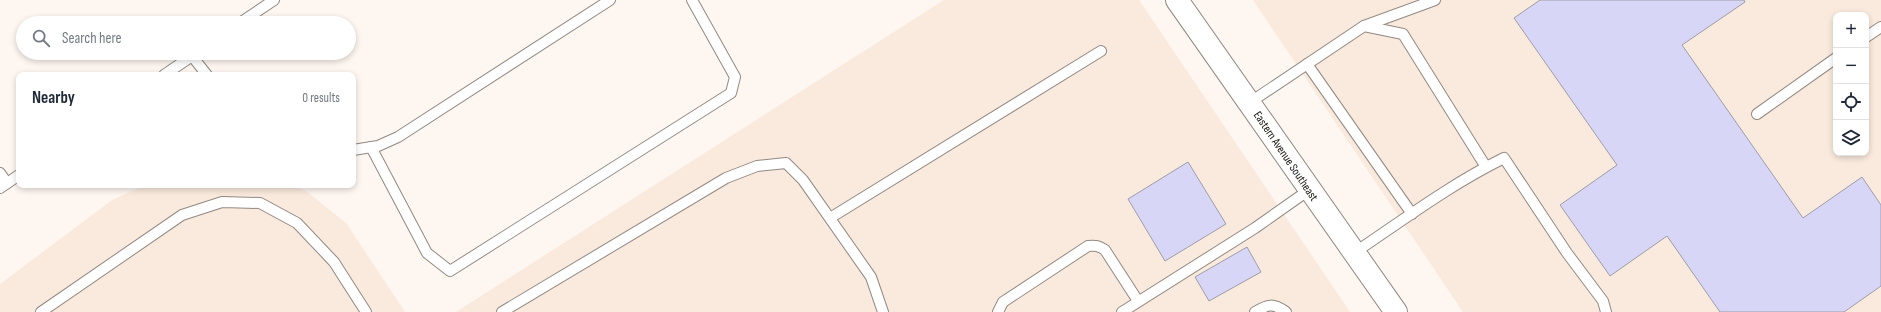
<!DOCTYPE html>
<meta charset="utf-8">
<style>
:root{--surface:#fff;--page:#f2f2f3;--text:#1f2937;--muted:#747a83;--line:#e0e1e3}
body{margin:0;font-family:"Sofia Sans Condensed",sans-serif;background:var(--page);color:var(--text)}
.controls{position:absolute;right:12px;top:12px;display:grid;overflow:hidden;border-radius:8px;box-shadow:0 2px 6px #0003}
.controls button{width:36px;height:36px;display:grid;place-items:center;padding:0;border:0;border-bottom:1px solid var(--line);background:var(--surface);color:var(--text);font:20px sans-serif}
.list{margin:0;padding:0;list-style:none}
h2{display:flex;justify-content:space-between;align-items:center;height:52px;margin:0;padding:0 16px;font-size:17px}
h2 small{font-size:13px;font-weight:400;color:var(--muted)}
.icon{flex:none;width:22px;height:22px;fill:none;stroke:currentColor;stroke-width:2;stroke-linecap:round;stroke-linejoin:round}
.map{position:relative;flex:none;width:1881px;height:312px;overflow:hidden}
.search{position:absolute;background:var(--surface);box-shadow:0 2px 6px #0003;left:16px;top:16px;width:340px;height:44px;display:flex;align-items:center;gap:10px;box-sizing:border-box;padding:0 14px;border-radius:22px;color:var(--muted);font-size:15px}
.panel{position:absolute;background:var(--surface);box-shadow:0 2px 6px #0003;left:16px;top:72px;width:340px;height:116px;border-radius:8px}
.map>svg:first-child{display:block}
.built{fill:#faeadd;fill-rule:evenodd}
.building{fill:#d8d6f6;stroke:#9d9da7}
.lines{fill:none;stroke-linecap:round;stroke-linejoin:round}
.service-casing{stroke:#928982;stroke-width:12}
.secondary-casing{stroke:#928982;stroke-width:24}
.service{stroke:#fff;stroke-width:10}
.secondary{stroke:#fff;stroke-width:22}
.labels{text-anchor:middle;stroke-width:3;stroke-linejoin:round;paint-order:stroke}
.street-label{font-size:12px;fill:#1b1815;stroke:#fff}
</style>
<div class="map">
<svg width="1881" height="312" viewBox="0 0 1881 312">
<rect width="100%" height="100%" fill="#fef6f0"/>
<g class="built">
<polygon points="944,0 1139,0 1350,312 456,312"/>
<path d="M1253 0H1881V312H1463ZM1836 15H1866V153H1836Z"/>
<polygon points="146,185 291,185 306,191 346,223 405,312 0,312 0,284 112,200"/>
</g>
<g class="building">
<polygon points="1540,0 1744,0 1745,2 1682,45 1803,218 1862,177 1881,205 1881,286 1844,312 1720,312 1667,236 1610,276 1560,205 1617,165 1514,18"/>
<polygon points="1188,162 1226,224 1165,261 1128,199"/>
<polygon points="1247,247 1261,272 1209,301 1195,277"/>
</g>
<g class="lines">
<defs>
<g id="service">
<polyline points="240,23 274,0"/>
<polyline points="1364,26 1435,0"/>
<polyline points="1866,37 1881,27"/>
<polyline points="1307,64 1412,214"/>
<polyline points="164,75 192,56 207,75"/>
<polyline points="1249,103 1364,26 1403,34 1486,167"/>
<polyline points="1757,114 1836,58"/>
<polyline points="371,147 427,253 450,271 731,93 735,77 692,0"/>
<polyline points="353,150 378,146 398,137 610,0"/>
<polyline points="0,173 7,183"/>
<polyline points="0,188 19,175"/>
<polyline points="830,218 1101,51"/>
<path d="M1354 253C1403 220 1451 184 1504 158L1567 253 1603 301 1606 312"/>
<polyline points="41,312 182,215 222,202 260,203 297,223 334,262 366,312"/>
<polyline points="502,312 726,178 757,166 786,163 803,180 871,277 883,312"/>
<path d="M998 312 1003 302 1088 246C1096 245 1099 246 1105 250L1138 301"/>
<polyline points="1122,312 1255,228 1309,190"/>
<path d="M1255 312C1268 304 1273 303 1286 312"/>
</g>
<polyline id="secondary" points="1177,0 1396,312"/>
</defs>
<use href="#service" class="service-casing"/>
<use href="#secondary" class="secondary-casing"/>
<use href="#service" class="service"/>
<use href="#secondary" class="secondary"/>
</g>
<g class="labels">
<g class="street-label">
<text transform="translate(1286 156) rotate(56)" y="4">Eastern Avenue Southeast</text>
</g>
</g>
</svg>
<div class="controls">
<button>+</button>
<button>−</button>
<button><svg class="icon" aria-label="locate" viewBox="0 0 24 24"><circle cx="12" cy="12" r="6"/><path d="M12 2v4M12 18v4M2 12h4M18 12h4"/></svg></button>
<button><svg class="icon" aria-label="layers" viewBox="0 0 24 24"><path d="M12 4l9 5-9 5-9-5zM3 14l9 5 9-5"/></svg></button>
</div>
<div class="search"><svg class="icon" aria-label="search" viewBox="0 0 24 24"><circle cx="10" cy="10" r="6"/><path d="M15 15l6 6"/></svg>Search here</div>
<section class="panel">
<h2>Nearby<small>0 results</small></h2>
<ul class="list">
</ul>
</section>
</div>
